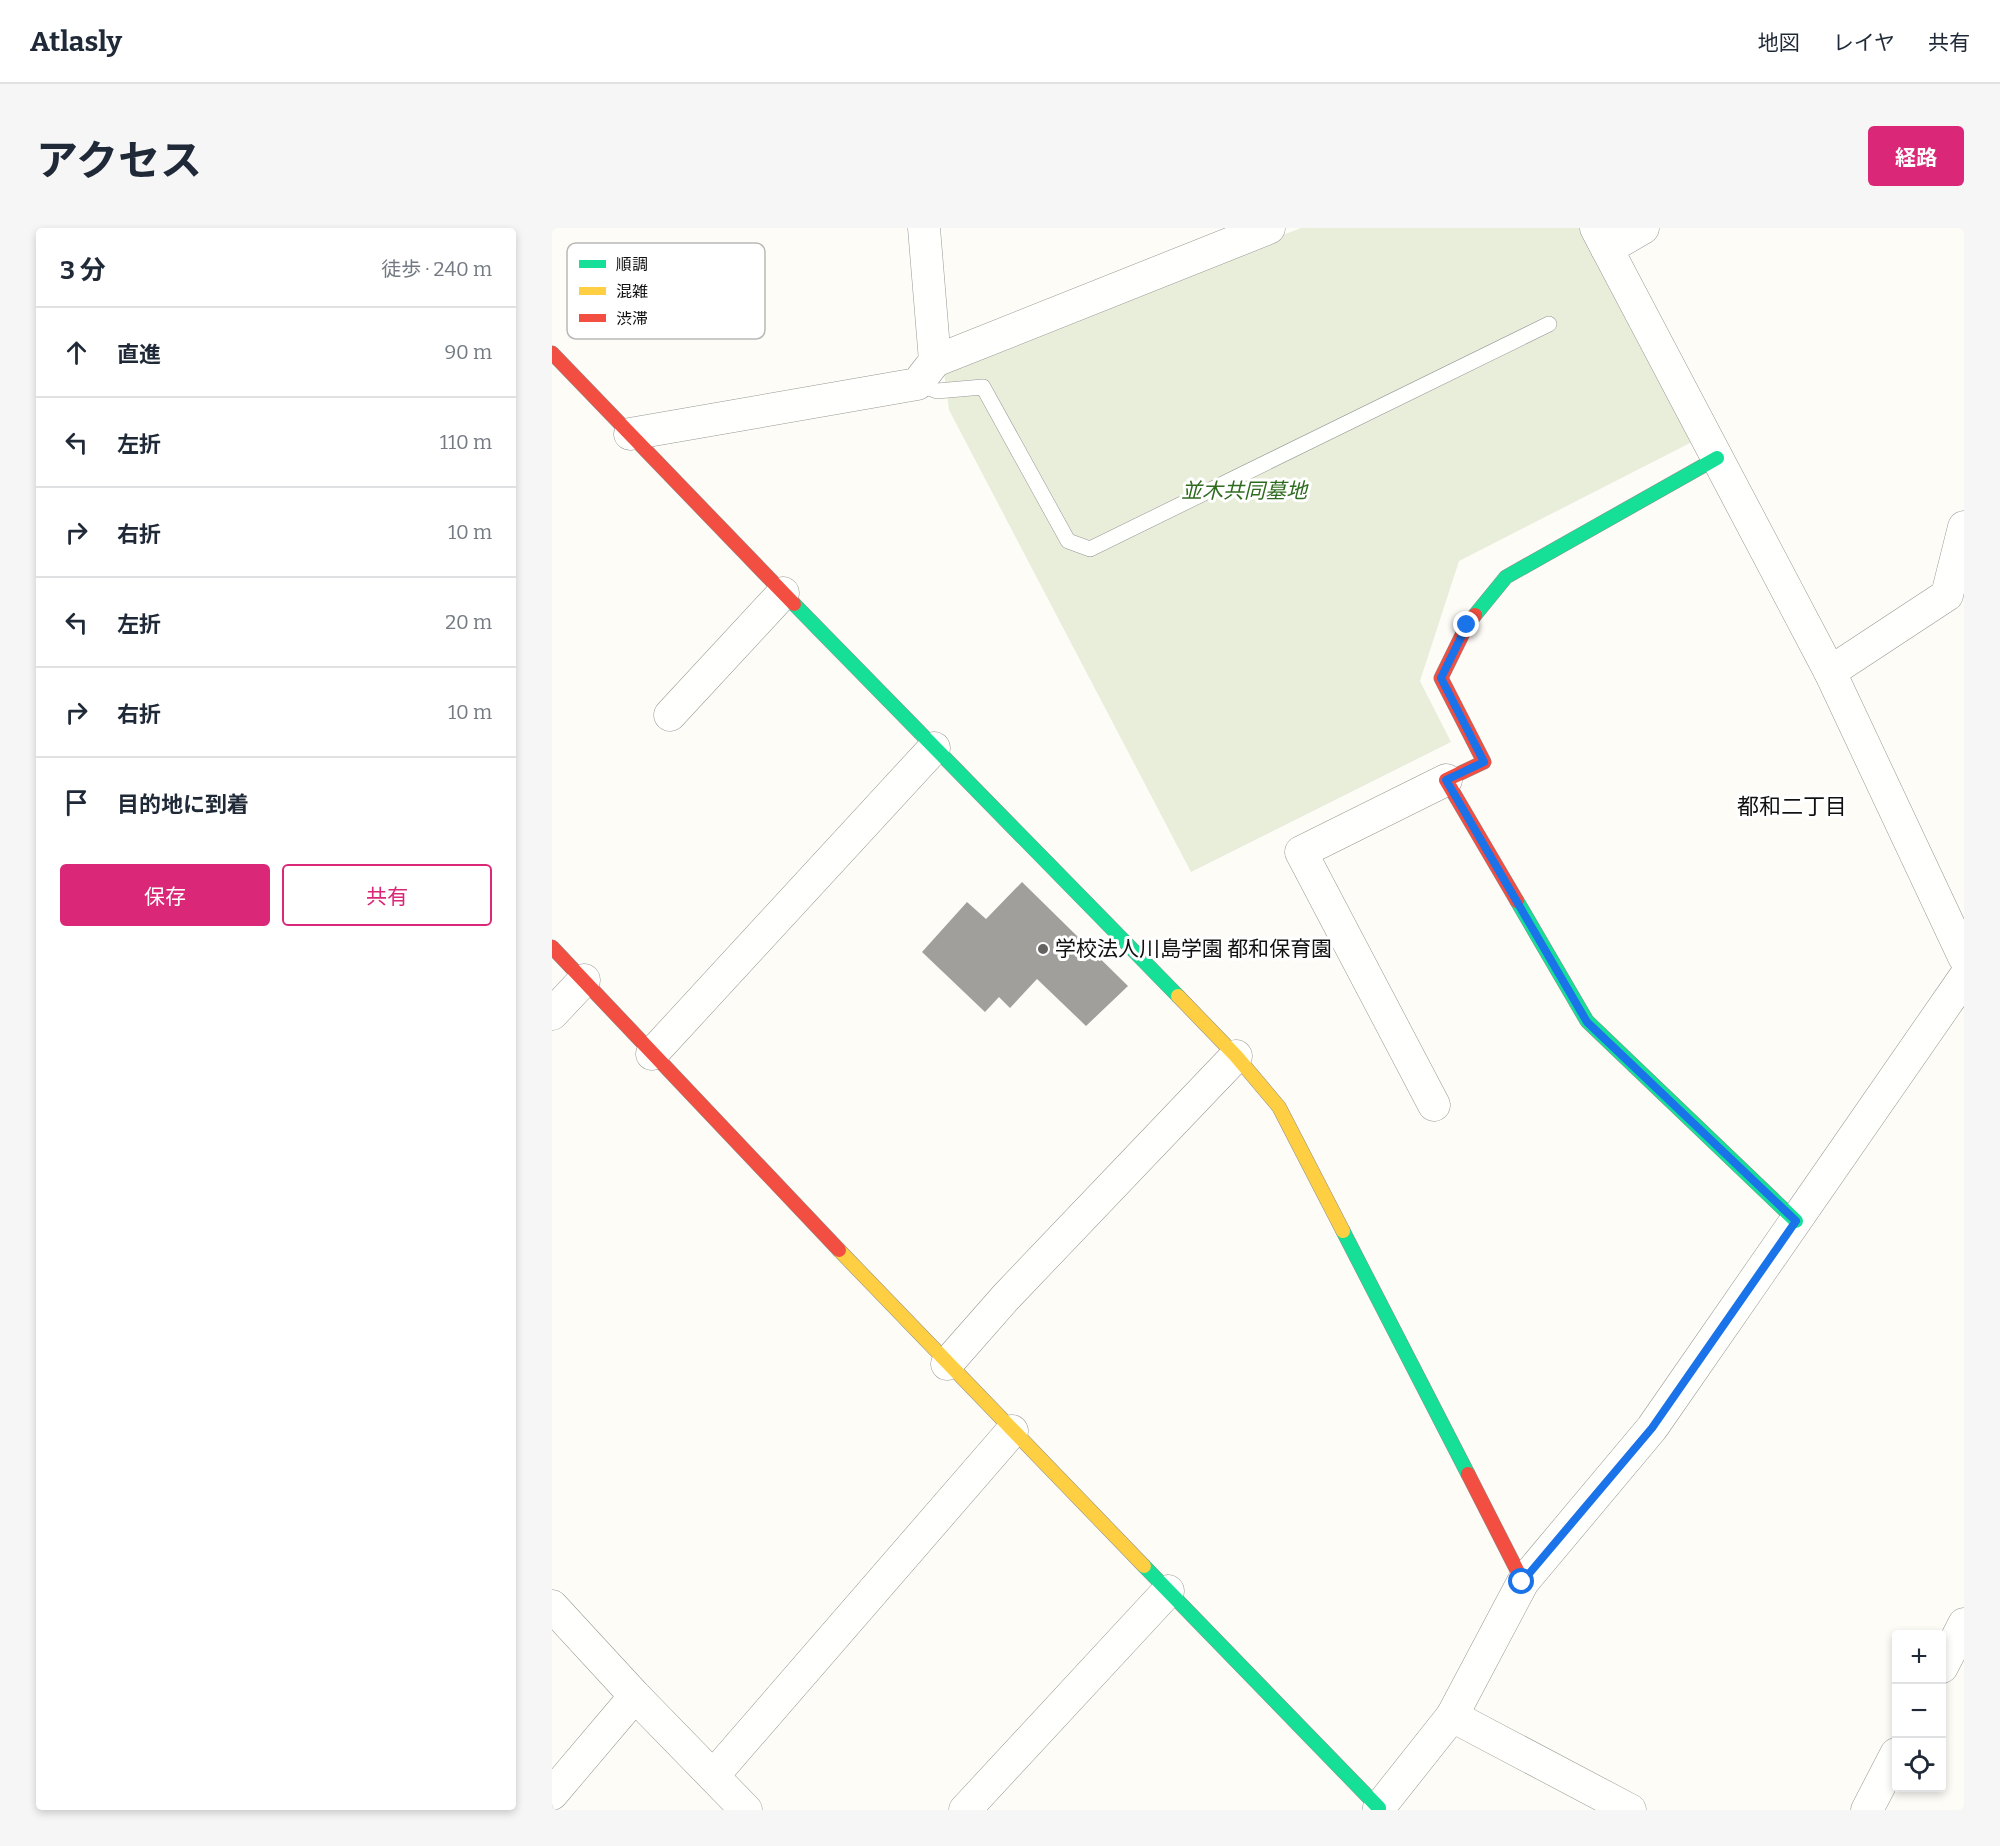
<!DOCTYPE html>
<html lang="ja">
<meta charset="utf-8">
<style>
:root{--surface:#fff;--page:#f6f6f7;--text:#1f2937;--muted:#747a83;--line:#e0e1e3;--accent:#db2777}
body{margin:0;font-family:Bitter,"Noto Sans JP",serif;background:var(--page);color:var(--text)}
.controls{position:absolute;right:18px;bottom:18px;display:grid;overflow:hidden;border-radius:6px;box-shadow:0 3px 9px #0003}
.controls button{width:54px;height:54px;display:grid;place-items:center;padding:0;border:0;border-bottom:2px solid var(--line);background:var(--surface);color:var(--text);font:30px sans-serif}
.stop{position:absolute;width:18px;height:18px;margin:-14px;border:4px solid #1a73e8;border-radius:50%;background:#fff}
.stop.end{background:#1a73e8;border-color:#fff;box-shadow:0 2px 6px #0008}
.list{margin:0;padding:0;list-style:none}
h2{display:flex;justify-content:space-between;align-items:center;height:78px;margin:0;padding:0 24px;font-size:26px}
h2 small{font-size:20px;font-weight:400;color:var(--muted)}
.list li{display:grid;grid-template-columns:39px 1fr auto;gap:18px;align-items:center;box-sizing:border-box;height:90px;padding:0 24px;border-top:2px solid var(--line)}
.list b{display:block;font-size:22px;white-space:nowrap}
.list em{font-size:20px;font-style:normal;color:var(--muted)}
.actions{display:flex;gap:12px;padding:18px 24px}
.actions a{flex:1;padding:14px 0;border:2px solid var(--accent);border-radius:6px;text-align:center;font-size:21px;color:var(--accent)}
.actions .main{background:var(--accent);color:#fff}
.icon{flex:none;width:33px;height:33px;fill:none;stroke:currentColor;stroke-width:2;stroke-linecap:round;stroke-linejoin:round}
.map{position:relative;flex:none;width:1412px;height:1582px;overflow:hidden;border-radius:6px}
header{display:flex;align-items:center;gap:36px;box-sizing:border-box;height:84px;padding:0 30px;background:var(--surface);border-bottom:2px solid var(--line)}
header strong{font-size:28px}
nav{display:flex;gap:33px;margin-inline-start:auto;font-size:21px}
.intro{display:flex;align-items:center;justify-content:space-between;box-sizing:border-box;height:144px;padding:0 36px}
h1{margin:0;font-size:42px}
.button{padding:15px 27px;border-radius:6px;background:var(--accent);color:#fff;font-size:21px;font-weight:700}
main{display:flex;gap:36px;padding:0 36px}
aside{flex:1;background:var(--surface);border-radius:6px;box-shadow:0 3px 9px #0003}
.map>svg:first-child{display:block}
.cemetery{fill:#e9eedb}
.building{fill:#a19f9c}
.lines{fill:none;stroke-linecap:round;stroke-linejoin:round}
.lane-casing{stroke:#979795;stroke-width:16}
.street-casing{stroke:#979795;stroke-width:33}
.fast-casing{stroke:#8e8d8b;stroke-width:15}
.slow-casing{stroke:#8e8d8b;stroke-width:15}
.jam-casing{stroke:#8e8d8b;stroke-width:15}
.lane{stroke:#fffffe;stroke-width:15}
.street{stroke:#fffffe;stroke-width:32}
.fast{stroke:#16e098;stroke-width:14}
.slow{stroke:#ffcf43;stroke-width:14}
.jam{stroke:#f24e42;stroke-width:14}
.route{stroke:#1a73e8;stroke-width:8}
.poi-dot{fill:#646362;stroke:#fff;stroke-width:2}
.labels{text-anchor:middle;stroke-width:6;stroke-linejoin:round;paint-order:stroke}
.park-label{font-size:21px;font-style:italic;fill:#2f6b1f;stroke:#fff}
.poi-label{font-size:21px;fill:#111;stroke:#fff;text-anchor:start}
.neighbourhood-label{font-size:22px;fill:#111;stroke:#fff}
.key{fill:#fff;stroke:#b8b8b8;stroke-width:1.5}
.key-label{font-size:16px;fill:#111}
</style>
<header>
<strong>Atlasly</strong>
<nav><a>地図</a><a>レイヤ</a><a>共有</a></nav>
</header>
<div class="intro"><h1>アクセス</h1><a class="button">経路</a></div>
<main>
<aside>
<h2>3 分<small>徒歩 · 240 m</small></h2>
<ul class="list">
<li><svg class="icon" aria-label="ahead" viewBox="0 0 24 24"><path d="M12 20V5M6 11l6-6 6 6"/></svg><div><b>直進</b></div><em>90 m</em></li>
<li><svg class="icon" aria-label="left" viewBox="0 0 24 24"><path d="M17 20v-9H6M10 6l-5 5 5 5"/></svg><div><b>左折</b></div><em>110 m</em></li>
<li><svg class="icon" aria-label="right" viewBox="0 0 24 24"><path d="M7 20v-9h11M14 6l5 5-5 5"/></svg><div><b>右折</b></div><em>10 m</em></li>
<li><svg class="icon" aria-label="left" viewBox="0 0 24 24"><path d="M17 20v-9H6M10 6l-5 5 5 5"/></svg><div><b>左折</b></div><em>20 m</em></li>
<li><svg class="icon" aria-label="right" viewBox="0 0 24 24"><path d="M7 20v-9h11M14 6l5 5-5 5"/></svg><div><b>右折</b></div><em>10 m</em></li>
<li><svg class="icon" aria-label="arrive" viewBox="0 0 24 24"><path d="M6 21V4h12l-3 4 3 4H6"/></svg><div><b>目的地に到着</b></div></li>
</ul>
<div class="actions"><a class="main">保存</a><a>共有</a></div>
</aside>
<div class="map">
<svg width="1412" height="1582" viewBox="0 0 1412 1582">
<rect width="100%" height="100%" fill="#fdfcf7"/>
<polygon class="cemetery" points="749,0 1027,0 1140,214 907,333 868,453 899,514 639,644 397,182 391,137"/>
<polygon class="building" points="470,654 576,758 534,798 485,751 458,780 447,769 433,784 370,724 415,674 434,691"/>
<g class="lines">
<defs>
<polyline id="lane" points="365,156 385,163 431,159 516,313 538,321 997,96"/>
<g id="street">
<polyline points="372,0 383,133"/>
<polyline points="1044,0 1278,444 1412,729"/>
<polyline points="1055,21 1091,0"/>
<polyline points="78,206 365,156 383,133 717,0"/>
<polyline points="1278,444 1395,367 1412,299"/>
<polyline points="118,487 231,365"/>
<polyline points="0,786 32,752"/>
<polyline points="100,826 382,520"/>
<polyline points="882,877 749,624 894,552"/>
<polyline points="395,1136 454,1069 684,828"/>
<polyline points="0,1378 83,1468 194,1582"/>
<polyline points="1390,1439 1412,1396"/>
<polyline points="900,1488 1078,1582"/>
<polyline points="161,1548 460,1203"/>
<polyline points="0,1566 83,1468"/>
<polyline points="827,1580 900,1488 971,1354 1100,1200 1412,750"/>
<polyline points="413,1582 616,1363"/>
<polyline points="1315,1582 1344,1526"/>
</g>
<g id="fast">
<polyline points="242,376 626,768"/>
<polyline points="923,387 954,349 1165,230"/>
<polyline points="965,673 1035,793 1244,993"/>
<polyline points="791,1003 916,1246"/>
<polyline points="592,1338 827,1580 826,1582"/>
</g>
<g id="slow">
<polyline points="626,768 684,828 727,879 791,1003"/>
<polyline points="287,1022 592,1338"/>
</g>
<g id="jam">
<polyline points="0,125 242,376"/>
<polyline points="923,387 915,397 889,450 932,534 894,552 965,673"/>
<polyline points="0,719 287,1022"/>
<polyline points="916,1246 971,1354"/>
</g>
</defs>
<use href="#lane" class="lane-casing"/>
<use href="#street" class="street-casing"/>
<use href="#fast" class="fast-casing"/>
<use href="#slow" class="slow-casing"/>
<use href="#jam" class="jam-casing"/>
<use href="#lane" class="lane"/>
<use href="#street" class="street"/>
<use href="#fast" class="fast"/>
<use href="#slow" class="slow"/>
<use href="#jam" class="jam"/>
</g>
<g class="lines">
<polyline class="route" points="915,397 889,450 932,534 894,552 1035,794 1244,993 1100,1200 970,1354"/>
</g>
<circle class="poi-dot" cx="491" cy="721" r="6"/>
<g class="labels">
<g class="park-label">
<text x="692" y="270">並木共同墓地</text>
</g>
<g class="poi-label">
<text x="503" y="728">学校法人川島学園 都和保育園</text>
</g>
<g class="neighbourhood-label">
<text x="1240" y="586">都和二丁目</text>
</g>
</g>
<rect x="15" y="15" width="198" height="96" rx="9" class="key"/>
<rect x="27" y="32" width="27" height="8" fill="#16e098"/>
<rect x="27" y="59" width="27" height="8" fill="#ffcf43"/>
<rect x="27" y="86" width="27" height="8" fill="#f24e42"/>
<g class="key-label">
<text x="64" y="42">順調</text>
<text x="64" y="69">混雑</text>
<text x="64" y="96">渋滞</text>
</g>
</svg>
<div class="controls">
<button>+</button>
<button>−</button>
<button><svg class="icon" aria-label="locate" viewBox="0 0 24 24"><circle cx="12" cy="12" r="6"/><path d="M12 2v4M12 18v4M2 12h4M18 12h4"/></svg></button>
</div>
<div class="stop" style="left:970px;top:1354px"></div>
<div class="stop end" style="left:915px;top:397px"></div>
</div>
</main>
